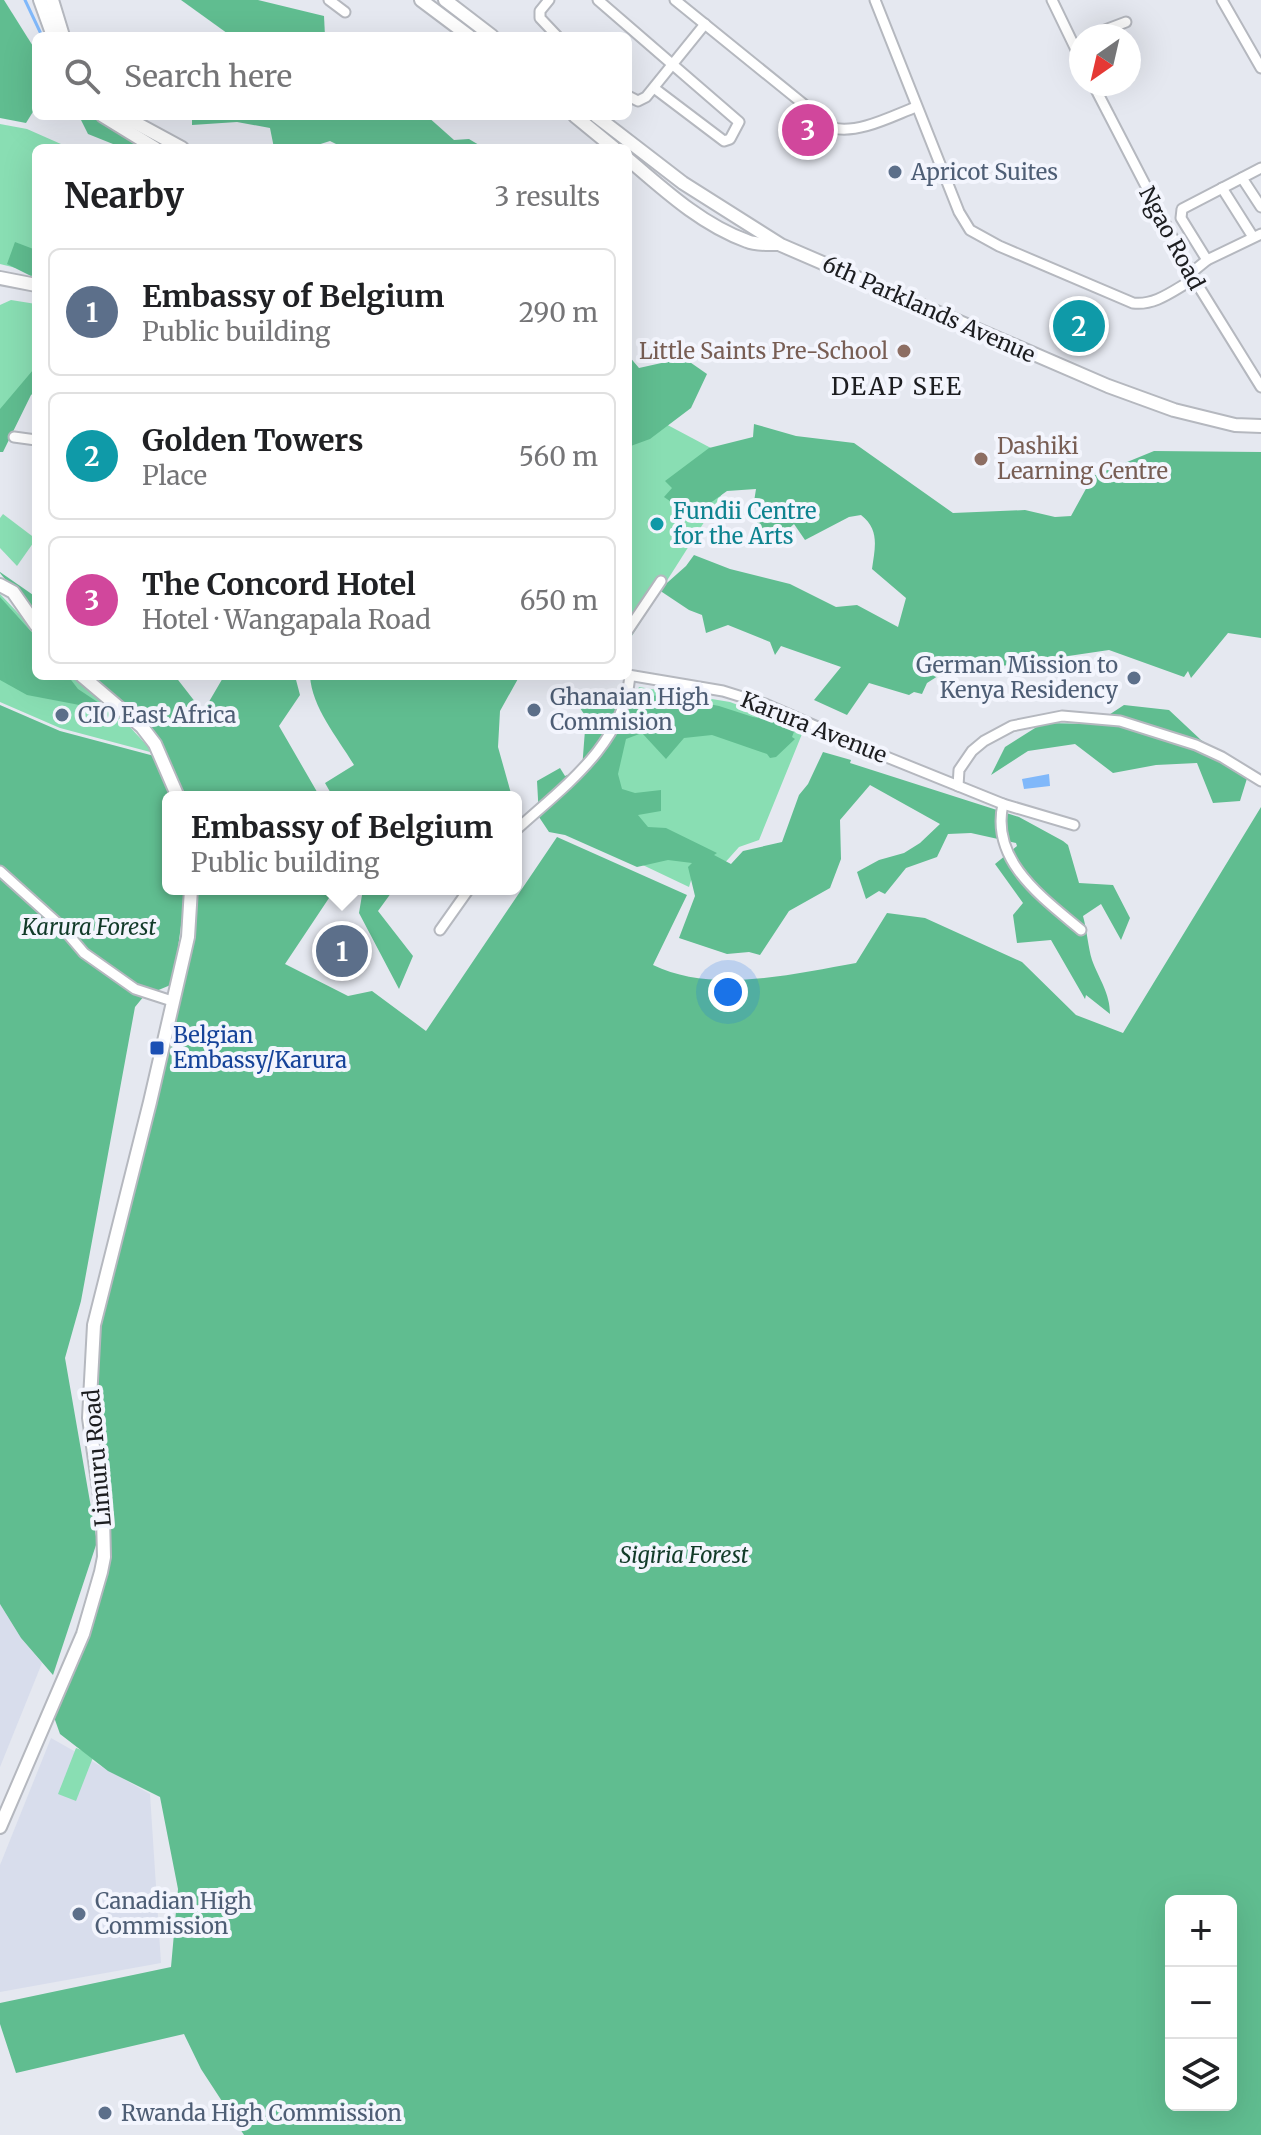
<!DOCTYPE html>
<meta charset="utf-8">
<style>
:root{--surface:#fff;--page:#f6f6f6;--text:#202124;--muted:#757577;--line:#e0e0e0;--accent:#d93025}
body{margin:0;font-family:Merriweather,serif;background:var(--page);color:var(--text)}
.controls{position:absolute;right:24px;bottom:24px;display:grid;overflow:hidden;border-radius:12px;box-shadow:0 8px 32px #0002}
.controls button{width:72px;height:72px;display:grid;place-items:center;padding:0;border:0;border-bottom:2px solid var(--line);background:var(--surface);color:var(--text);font:40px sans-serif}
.compass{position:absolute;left:1069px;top:24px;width:72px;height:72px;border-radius:50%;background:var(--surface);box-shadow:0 8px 32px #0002;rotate:214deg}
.you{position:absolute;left:728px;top:992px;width:28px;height:28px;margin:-20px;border:6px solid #fff;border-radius:50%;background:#1a73e8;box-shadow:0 0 0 12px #1a73e833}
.badge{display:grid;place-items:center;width:52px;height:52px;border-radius:50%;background:var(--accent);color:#fff;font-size:26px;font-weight:700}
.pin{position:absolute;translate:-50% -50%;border:4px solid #fff;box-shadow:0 2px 8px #0006}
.popup{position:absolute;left:162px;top:791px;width:360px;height:104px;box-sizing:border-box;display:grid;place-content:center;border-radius:12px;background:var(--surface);filter:drop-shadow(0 2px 6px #0005);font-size:26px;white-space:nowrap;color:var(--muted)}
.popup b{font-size:30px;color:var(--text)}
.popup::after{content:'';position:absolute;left:50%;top:100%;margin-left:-16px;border:16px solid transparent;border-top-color:var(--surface)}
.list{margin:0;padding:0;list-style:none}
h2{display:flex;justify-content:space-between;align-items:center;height:104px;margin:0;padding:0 32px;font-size:34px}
h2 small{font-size:26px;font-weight:400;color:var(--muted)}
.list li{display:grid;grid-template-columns:52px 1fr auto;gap:24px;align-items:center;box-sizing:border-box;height:128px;margin:0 16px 16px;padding:0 16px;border:2px solid var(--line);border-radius:12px}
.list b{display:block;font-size:30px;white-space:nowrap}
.list p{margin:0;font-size:26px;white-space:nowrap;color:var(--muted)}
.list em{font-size:26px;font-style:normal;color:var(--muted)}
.icon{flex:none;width:44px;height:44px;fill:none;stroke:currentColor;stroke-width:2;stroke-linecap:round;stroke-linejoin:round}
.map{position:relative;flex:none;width:1261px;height:2135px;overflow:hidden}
.search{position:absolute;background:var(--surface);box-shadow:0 8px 32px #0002;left:32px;top:32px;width:600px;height:88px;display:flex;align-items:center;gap:20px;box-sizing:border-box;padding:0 28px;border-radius:12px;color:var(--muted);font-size:30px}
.panel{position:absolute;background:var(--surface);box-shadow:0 8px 32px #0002;left:32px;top:144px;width:600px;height:536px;border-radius:12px}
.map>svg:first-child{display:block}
.built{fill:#d8ddec}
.green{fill:#89deb3}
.forest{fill:#60bd90;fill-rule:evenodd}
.water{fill:#80b8fa}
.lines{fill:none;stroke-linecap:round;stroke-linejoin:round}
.stream{stroke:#80b8fa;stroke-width:3}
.street-casing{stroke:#b5b8bf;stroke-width:13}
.secondary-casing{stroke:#b5b8bf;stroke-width:16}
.street{stroke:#fff;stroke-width:9}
.secondary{stroke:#fff;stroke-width:12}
.service-dot{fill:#5c6f8a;stroke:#f3f5fd;stroke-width:3}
.education-dot{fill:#8d6e63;stroke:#f3f5fd;stroke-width:3}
.culture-dot{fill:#0f9aa8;stroke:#f3f5fd;stroke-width:3}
.transit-dot{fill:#1a4fb4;stroke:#f3f5fd;stroke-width:3}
.labels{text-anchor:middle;stroke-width:8;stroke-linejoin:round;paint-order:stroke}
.service-label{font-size:22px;fill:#4e5e75;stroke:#f3f5fd;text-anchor:start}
.street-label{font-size:22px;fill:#1c1d20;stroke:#f3f5fd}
.education-label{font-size:22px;fill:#785e54;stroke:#f3f5fd;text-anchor:end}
.culture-label{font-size:22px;fill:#0d838f;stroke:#f3f5fd;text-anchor:start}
.park-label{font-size:22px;font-style:italic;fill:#123b29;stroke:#f3f5fd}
.transit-label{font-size:22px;fill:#164399;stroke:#f3f5fd;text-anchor:start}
.neighbourhood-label{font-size:24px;letter-spacing:2px;fill:#1c1d20;stroke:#f3f5fd}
</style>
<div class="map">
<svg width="1261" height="2135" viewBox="0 0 1261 2135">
<rect width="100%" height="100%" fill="#e5e8f0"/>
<g class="built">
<polygon points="0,1604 21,1638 42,1663 0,1767"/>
<polygon points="51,1738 150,1794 161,1963 0,1992 0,1865"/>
</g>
<g class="green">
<polygon points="0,124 27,129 70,148 36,148 36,273 0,264"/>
<polygon points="11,300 36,304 36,384 0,440 0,305"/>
<polygon points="628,404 741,464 628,642"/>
<polygon points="3,514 36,539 17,566 0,548 0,518"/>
<polygon points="0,594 36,632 36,676 76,676 115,711 154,753 60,728 0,702"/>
<polygon points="639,687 730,702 770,717 802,734 759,840 739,847 722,866 693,874 689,887 546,819 612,747"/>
<polygon points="76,1748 94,1755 76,1801 58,1794"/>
</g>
<g class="forest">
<polygon points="0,0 4,0 36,51 36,107 26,123 0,118"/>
<polygon points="181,0 258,0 324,16 325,36 231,36"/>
<path d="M79 116C114 116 126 114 141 148H118V146L88 134Z"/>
<polygon points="192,116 427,116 454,140 469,139 484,148 344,148 330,141 308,148 274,148 270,128 237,122 192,125"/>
<polygon points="15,242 36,250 36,274 31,276 7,264"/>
<polygon points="628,355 639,368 684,358 707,374 691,408 650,439 628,447"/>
<polygon points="33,370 36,371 36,391 31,395 3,452 0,452 0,409"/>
<path d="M754 424 796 436 854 443 953 513 1025 510 1055 517 1071 516 1093 476 1154 451 1261 452V638L1228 633 1191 678 1188 671 1184 677 1109 650 995 667 960 662 927 683 922 694 914 692 909 695 869 683 847 715 814 700 841 667 781 646 775 655 770 642 728 625 706 633 702 615 689 610 659 590 686 566 694 555 730 569 790 584 836 607 857 605 898 627 906 598 872 569C875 547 880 530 861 515L849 517 805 540 794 524 771 545 756 530 758 510 753 508 756 489 727 491 695 514 693 512 690 515 664 497 672 488 665 481 709 448 753 437Z"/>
<polygon points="0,572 36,597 36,617 0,573"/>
<polygon points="0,597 36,637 36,676 68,676 78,689 111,711 27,695 0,680"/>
<path d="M89 676H175L203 712 224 676H295L300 695 279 726 320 797H178C163 747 127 710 89 676Z"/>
<path d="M310 676 519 677 500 711 498 747 512 797H333L325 783 354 765C338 738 312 708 310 676Z"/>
<path d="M576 691 640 697 662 695 719 706 753 717 797 724 792 737 795 739 776 757 770 758 767 754 712 735 684 738 666 759 642 733 626 739 618 774 622 789 635 793 661 790V811L638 815 648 827 666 828 717 853 714 855 731 864 743 851 782 842 799 795 808 784 823 752 851 760 850 763 1019 817 1063 841 1068 845 1079 883 1113 885 1130 918 1121 940 1101 904 1083 916C1087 930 1088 947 1092 960 1099 979 1110 993 1110 1014L1086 995 1085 999 1051 940 1017 943 1013 915 1023 903 995 864 1017 846 1016 843 971 833 948 834 937 857 906 868 885 894 879 891 866 899 857 872 879 860 904 853 920 843 940 824 870 785 840 820 841 859 830 888 789 911 760 955 749 952 727 954 679 938 695 896 688 867 692 863 668 860 637 867 565 835 549 832 539 817 537 781 560 768 565 776 582 769 586 717 576 702Z"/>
<polygon points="0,705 60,731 158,757 176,797 168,797 168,889 186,889 173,984 144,996 135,1007 81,1301 65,1358 97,1542 53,1675 21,1638 0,1604"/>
<polygon points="1124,705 1169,710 1201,740 1249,772 1240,801 1213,803 1197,763 1156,765 1113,773 1075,744 1028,751 991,775 1005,747 1043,723 1095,724"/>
<path d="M1261 807V2135H244L201 2069 184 2034 16 2073 0 2024V2003L171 1967 178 1889 160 1797 108 1771 60 1734 49 1703 87 1607 106 1548 89 1411 98 1309 187 918 188 889H335L285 964 348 996 372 991 426 1031 557 837 687 895 653 965C712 994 793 974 856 963L887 913 925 918 1022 962 1076 1015 1123 1033ZM1171 1901H1231V2105H1171Z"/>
<polygon points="363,889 394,889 378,911 413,956 399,989 359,913"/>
</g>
<polygon class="water" points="1049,774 1050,786 1024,789 1022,779"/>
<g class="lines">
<polyline class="stream" points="25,0 42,36"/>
<defs>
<g id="street">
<polyline points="329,0 345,12"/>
<polyline points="549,0 540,11 540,18 557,36"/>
<polyline points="598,0 739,122 730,139 724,141 654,88"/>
<path d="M675 0 833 128C859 134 892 116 916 107"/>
<path d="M875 0 959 212 970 230 999 246 1133 303C1156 306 1175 289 1194 279"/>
<polyline points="1052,0 1081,60"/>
<polyline points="1222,0 1261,68"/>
<polyline points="1089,36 1126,22"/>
<polyline points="1093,84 1194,279 1261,387"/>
<polyline points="628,96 638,101 646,97 705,24"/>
<polyline points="1242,178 1261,207"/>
<polyline points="1222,188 1253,237"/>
<polyline points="1207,260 1181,218 1182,209 1261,168"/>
<polyline points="1191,273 1207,260 1261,234"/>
<polyline points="14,437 36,440"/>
<polyline points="628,630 661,581"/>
<path d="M628 675 723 691 765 704 884 756 1003 804C990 861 1043 898 1081 930"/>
<polyline points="958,786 959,770 972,751 984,741 1012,726 1062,716 1120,721 1196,745 1222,757 1261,781"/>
<polyline points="1003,804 1074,825"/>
<path d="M516 830C563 787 623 745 630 676"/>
<polyline points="0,871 61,926 84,953 135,989 172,1001"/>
<polyline points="440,930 469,889"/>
</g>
<g id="secondary">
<polyline points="40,0 53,36"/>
<polyline points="52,0 63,36"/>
<polyline points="421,0 469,36"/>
<polyline points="445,0 492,36"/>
<polyline points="103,116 155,148"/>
<polyline points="123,116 182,148"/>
<polyline points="575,116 614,148"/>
<polyline points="596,116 683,183 781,245 1108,386 1174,410 1235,425 1261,426"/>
<path d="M628 159C664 190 702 225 747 241 756 245 768 244 778 244"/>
<polyline points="0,278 36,285"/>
<polyline points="0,585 13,592 36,625"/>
<polyline points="82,676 142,727 155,744 178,797"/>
<polyline points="0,1827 83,1634 101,1572 104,1557 103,1517 89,1418 94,1325 150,1102 188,937 191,889"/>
</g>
</defs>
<use href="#street" class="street-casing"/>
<use href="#secondary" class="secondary-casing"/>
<use href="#street" class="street"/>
<use href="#secondary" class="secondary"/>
</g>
<g class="service-dot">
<circle cx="895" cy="172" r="8"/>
<circle cx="1134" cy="678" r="8"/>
<circle cx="534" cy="710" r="8"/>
<circle cx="62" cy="715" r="8"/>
<circle cx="79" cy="1914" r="8"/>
<circle cx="105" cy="2113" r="8"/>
</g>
<g class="education-dot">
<circle cx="904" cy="351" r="8"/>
<circle cx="981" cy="459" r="8"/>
</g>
<circle class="culture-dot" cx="657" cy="524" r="8"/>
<rect class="transit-dot" x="149" y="1040" width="16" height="16" rx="4"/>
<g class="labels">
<g class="service-label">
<text x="911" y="180">Apricot Suites</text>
<text x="1118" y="673" text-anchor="end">German Mission to<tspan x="1118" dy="25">Kenya Residency</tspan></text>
<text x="550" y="705">Ghanaian High<tspan x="550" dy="25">Commision</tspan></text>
<text x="78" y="723">CIO East Africa</text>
<text x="95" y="1909">Canadian High<tspan x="95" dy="25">Commission</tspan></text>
<text x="121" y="2121">Rwanda High Commission</text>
</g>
<g class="street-label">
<text transform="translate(1172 238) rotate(62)" y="8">Ngao Road</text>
<text transform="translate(929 309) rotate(24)" y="8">6th Parklands Avenue</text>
<text transform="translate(814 727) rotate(22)" y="8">Karura Avenue</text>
<text transform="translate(97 1458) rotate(-95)" y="8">Limuru Road</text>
</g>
<g class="education-label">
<text x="888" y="359">Little Saints Pre-School</text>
<text x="997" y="454" text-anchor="start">Dashiki<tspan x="997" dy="25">Learning Centre</tspan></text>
</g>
<g class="culture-label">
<text x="673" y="519">Fundii Centre<tspan x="673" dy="25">for the Arts</tspan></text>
</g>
<g class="park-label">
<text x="89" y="935">Karura Forest</text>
<text x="684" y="1563">Sigiria Forest</text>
</g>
<g class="transit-label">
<text x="173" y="1043">Belgian<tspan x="173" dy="25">Embassy/Karura</tspan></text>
</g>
<g class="neighbourhood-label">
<text x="897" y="395">DEAP SEE</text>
</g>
</g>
</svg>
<div class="controls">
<button>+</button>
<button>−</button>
<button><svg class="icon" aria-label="layers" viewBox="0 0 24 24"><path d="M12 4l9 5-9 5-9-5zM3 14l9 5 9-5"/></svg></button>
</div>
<svg class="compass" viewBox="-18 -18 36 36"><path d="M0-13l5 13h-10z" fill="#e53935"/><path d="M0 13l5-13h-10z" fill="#757577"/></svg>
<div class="you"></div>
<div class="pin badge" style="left:342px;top:951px;background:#5c6f8a">1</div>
<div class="popup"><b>Embassy of Belgium</b>Public building</div>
<div class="pin badge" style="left:1079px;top:326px;background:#0f9aa8">2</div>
<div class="pin badge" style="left:808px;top:130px;background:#d1479c">3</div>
<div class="search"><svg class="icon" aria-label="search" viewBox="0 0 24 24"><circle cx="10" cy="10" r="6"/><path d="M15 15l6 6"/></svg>Search here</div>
<section class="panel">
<h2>Nearby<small>3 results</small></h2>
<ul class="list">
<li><span class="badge" style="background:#5c6f8a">1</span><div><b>Embassy of Belgium</b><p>Public building</p></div><em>290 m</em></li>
<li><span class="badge" style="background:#0f9aa8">2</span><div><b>Golden Towers</b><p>Place</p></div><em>560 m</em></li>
<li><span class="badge" style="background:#d1479c">3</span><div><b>The Concord Hotel</b><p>Hotel · Wangapala Road</p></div><em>650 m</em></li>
</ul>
</section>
</div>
